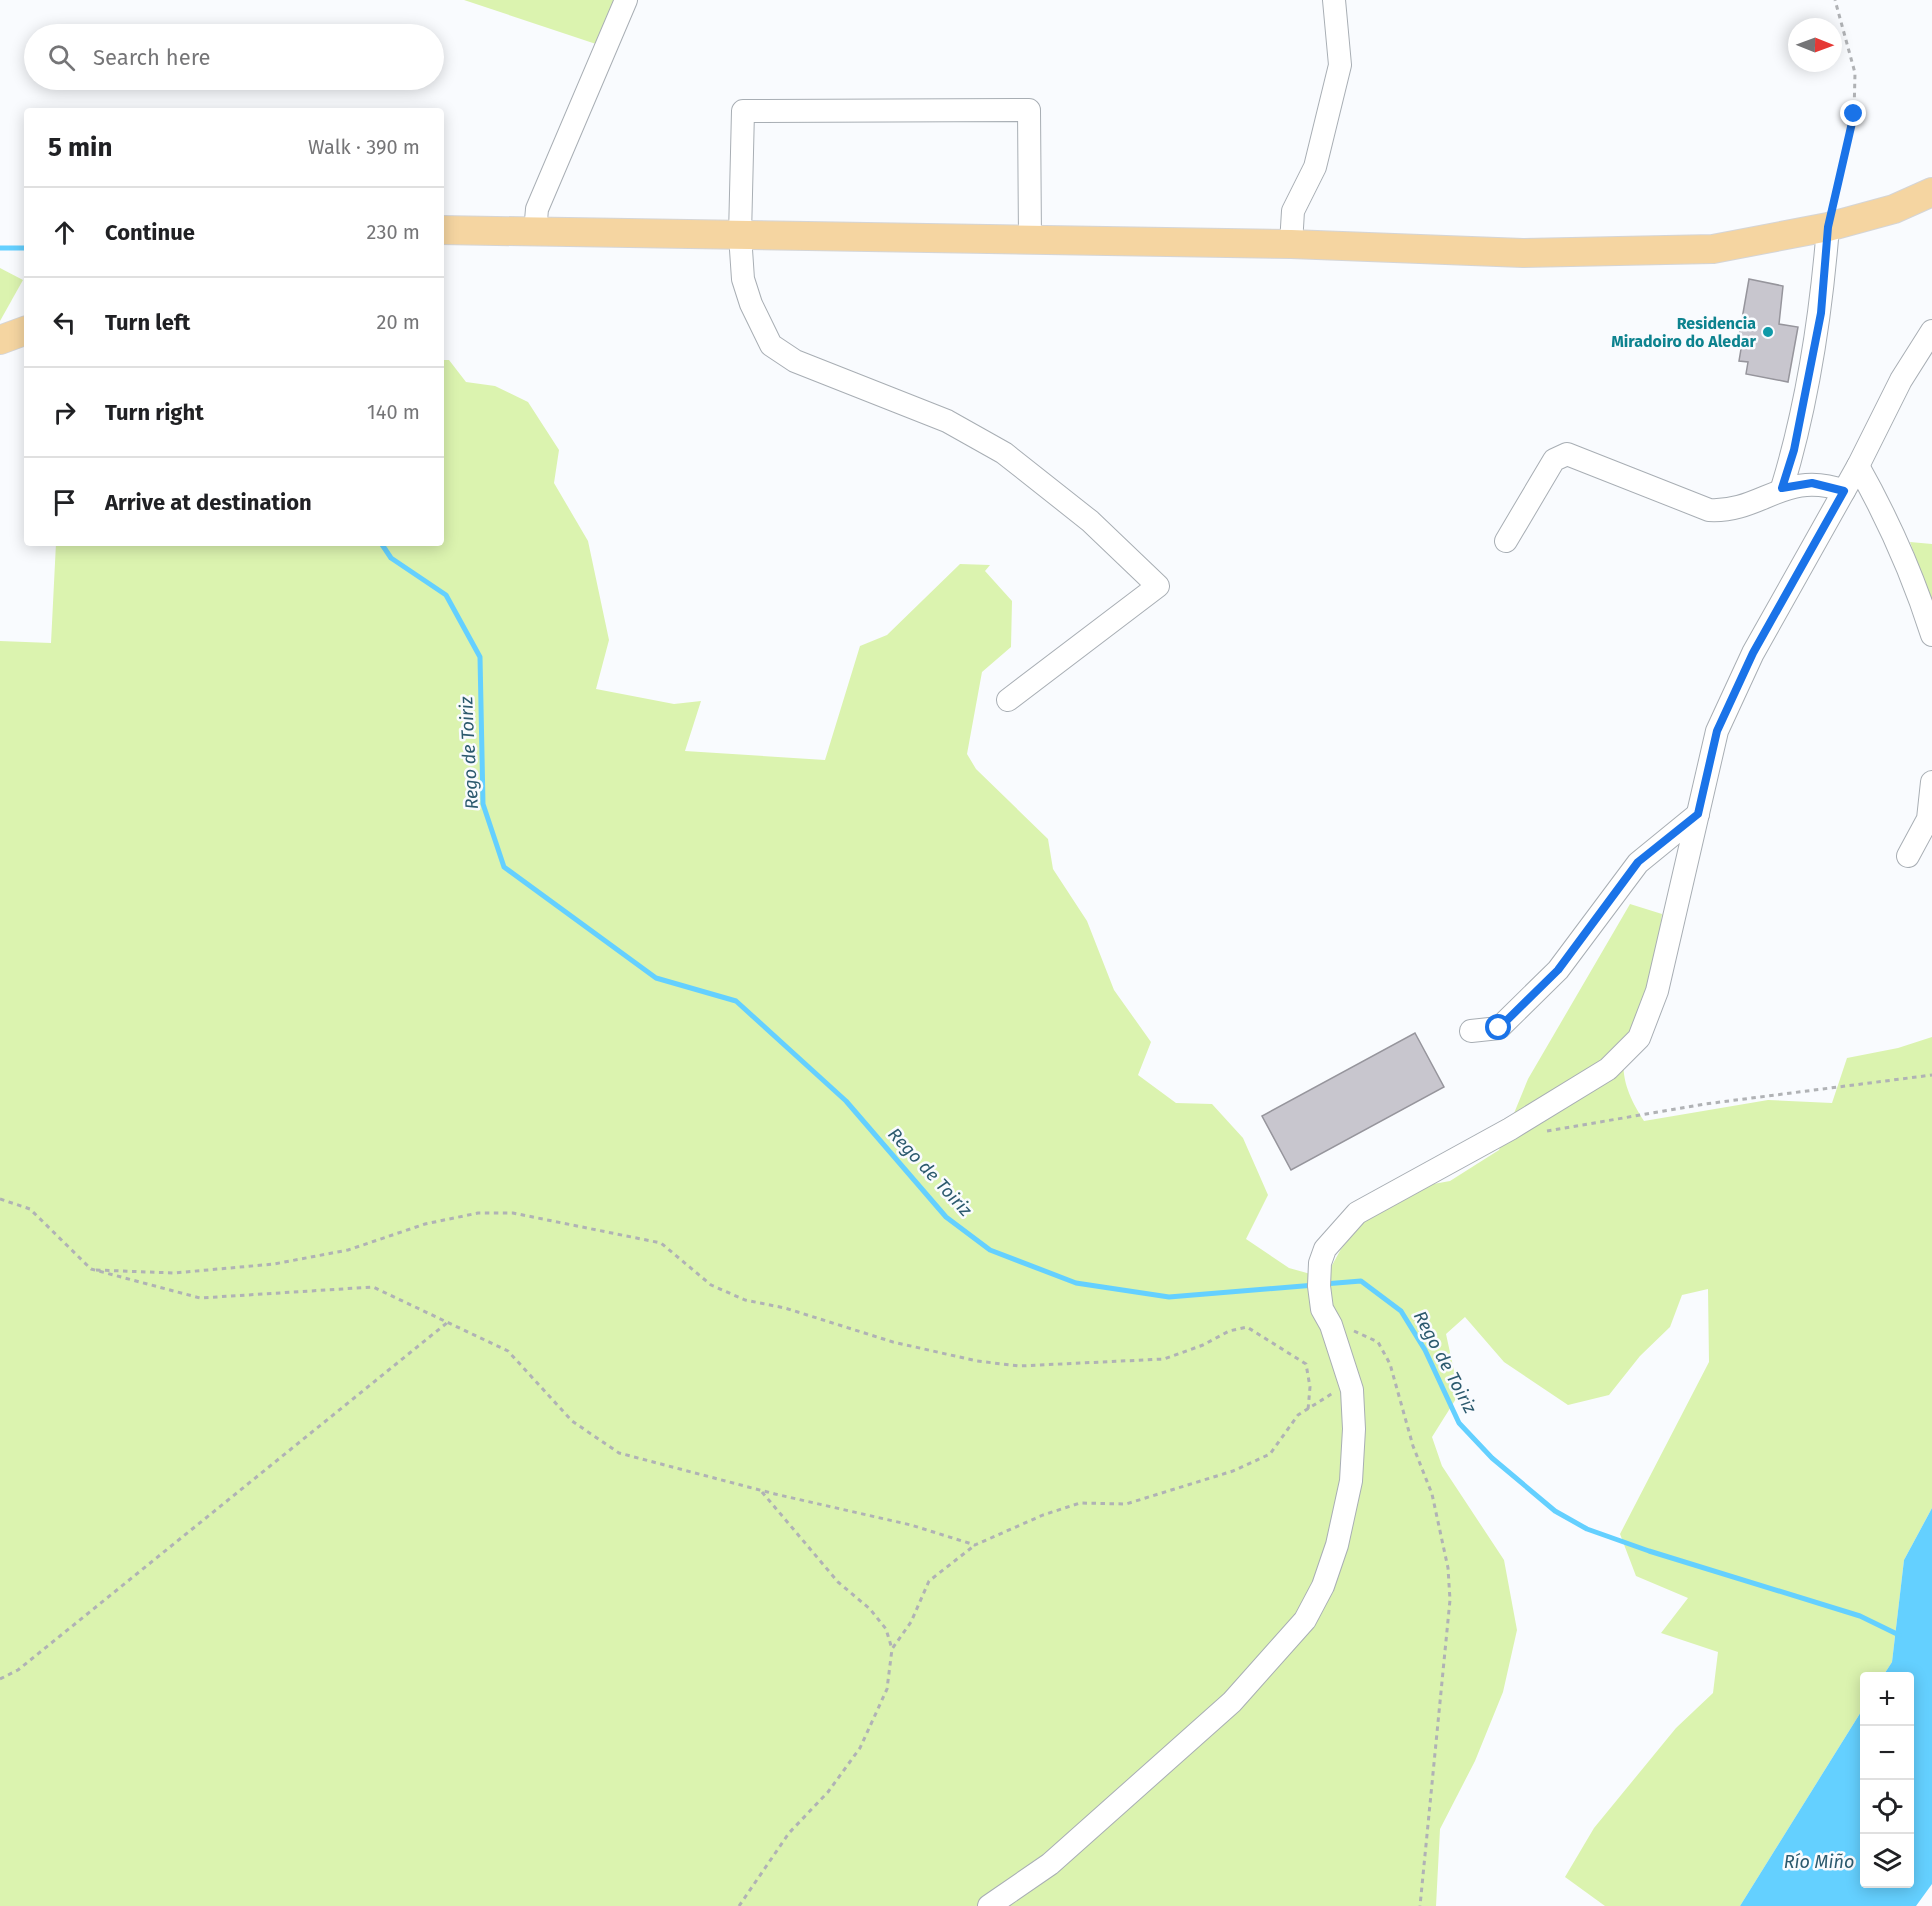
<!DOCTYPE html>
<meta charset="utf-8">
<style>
:root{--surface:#fff;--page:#f6f6f6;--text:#202124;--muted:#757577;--line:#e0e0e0}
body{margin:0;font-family:"Fira Sans",sans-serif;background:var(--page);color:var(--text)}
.controls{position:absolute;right:18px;bottom:18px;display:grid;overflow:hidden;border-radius:6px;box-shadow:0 3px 15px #0003}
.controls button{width:54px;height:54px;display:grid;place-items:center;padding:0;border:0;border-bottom:2px solid var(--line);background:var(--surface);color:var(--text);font:30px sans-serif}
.compass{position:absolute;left:1788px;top:18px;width:54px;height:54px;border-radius:50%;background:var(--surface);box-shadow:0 3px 15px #0003;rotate:91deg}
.stop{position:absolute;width:18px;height:18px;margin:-14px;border:4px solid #1a73e8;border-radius:50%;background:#fff}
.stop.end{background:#1a73e8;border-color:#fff;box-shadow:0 2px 6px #0008}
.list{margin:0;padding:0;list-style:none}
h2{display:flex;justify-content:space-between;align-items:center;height:78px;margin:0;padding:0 24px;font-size:26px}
h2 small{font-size:20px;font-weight:400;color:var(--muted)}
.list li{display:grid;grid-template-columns:39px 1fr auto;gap:18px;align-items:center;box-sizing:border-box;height:90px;padding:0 24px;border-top:2px solid var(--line)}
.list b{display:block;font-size:22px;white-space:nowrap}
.list em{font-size:20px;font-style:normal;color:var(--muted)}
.icon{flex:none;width:33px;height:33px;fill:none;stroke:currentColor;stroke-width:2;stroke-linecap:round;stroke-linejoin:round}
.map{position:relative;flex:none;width:1932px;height:1906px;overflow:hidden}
.search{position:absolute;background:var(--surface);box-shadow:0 3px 15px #0003;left:24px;top:24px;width:420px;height:66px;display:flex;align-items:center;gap:15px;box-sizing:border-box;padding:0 21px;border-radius:33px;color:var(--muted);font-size:22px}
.panel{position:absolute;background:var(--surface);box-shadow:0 3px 15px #0003;left:24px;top:108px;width:420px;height:438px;border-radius:6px}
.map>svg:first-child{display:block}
.green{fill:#dbf3af}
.water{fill:#64d0ff}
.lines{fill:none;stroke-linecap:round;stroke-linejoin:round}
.stream{stroke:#64d0ff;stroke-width:5}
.building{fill:#c8c6ce;stroke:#96959c;stroke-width:1.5}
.minor-casing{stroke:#a8aeb4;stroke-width:24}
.major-casing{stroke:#d5d5d6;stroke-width:30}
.path{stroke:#b0b2b5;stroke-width:3;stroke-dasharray:4.5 4.5;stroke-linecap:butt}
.minor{stroke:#fff;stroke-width:22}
.major{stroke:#f5d5a1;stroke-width:28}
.route{stroke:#1a73e8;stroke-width:8}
.culture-dot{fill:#0f9aa8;stroke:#f9fbfe;stroke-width:2}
.labels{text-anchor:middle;stroke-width:5;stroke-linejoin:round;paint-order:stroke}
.culture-label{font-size:16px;font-weight:bold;fill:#0d838f;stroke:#f9fbfe;text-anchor:end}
.water-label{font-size:18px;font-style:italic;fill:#2c5a6e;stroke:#f9fbfe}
</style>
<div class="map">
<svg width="1932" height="1906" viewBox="0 0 1932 1906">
<rect width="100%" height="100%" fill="#f9fbfe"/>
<g class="green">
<polygon points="464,0 619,0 605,47"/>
<polygon points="0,268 23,280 0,321"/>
<path d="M441 360H449L466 382 495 386 528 402 559 450 554 483 588 541 609 640 596 689 674 704 701 701 685 751 825 760 860 646 887 635 960 564 990 565 985 571 1012 601 1011 647 982 672 967 754 976 769 1048 839 1053 869 1087 921 1114 990 1151 1042 1138 1075 1176 1103 1212 1104 1243 1138 1268 1195 1246 1239 1289 1268 1325 1278 1341 1249 1375 1208 1411 1188 1450 1181 1499 1150 1528 1079 1630 904 1662 914C1659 934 1659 955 1654 974 1636 1038 1601 1055 1644 1121L1768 1100 1832 1103 1847 1058 1898 1048 1932 1037V1508L1904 1560 1892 1662 1883 1676H1864V1707L1740 1906H1605L1565 1877 1594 1828 1676 1728 1713 1693 1718 1652 1661 1633 1688 1598 1636 1576 1620 1534 1709 1362 1708 1289 1682 1295 1670 1327 1640 1356 1609 1395 1568 1405 1504 1362 1465 1317 1446 1334 1459 1394 1432 1437 1442 1466 1504 1560 1517 1630 1503 1692 1475 1761 1440 1829 1436 1906H0V641L51 643 56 543H441Z"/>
<polygon points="1910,542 1932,544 1932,603"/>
</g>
<polygon class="water" points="1932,1508 1932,1884 1916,1906 1740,1906 1864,1707 1864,1884 1910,1884 1910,1676 1883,1676 1892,1662 1904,1560"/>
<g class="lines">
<g class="stream">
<polyline points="0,248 27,248"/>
<polyline points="381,543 391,558 446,595 480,657 483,804 504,867 656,978 736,1001 846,1101 946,1217 990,1250 1076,1283 1169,1297 1315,1285"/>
<polyline points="1324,1284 1361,1281 1401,1311 1425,1350 1459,1423 1492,1458 1555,1511 1587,1529 1649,1551 1860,1616 1899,1635"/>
</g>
</g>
<g class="building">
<polygon points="1749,279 1783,286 1779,324 1798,327 1788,382 1746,374 1748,362 1739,361 1743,337 1739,336"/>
<polygon points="1415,1033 1444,1087 1291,1170 1262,1116"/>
</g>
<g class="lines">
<defs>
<g id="minor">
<polyline points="535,232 537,209 626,0"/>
<polyline points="1291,244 1293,211 1315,167 1340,65 1334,0"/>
<path d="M1858 466C1889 521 1913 575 1932 635"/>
<path d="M1782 488C1808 403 1821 315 1828 227"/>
<path d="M1506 541 1554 460 1567 454 1709 510C1762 513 1785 469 1844 491"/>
<polyline points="1008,700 1158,586 1090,521 1004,453 947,421 795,361 771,345 751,304 743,279 740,235 743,111 1029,110 1030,240"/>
<polyline points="1908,856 1928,819 1932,782"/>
<polyline points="1471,1031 1499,1028 1558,970 1638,863 1698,814"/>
<polyline points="989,1906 1050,1864 1232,1702 1305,1620 1323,1586 1337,1545 1351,1481 1354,1429 1352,1390 1331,1325 1322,1309 1319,1286 1320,1263 1325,1249 1357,1213 1510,1129 1608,1069 1639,1038 1657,991 1717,731 1753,653 1858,466 1901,380 1932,331"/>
</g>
<g id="major">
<polyline points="441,230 1291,244 1523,253 1713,249 1828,227 1894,209 1932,192"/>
<polyline points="0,340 27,330"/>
</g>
</defs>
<use href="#minor" class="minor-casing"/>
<use href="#major" class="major-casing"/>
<g class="path">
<polyline points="1834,203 1854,114 1855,73 1835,0"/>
<polyline points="1547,1131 1705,1104 1932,1075"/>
<polyline points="0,1199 30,1209 91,1269 200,1298 373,1287 508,1351 572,1421 619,1453 775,1494 911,1525 975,1545 1043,1515 1080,1503 1126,1504 1233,1471 1270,1454 1298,1415 1333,1393"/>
<polyline points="96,1270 174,1273 274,1264 348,1250 425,1224 478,1213 513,1213 661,1243 711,1285 745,1300 785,1308 893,1342 977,1361 1019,1366 1164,1359 1203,1345 1229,1331 1247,1327 1306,1364 1310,1387 1308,1410"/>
<polyline points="1354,1331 1378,1342 1390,1364 1413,1446 1432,1494 1448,1568 1450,1600 1420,1906"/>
<polyline points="762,1492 838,1582 870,1609 886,1629 892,1649"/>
<polyline points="0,1679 18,1670 448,1322"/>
<polyline points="739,1906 789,1833 828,1792 860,1748 887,1689 892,1649 911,1622 929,1581 975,1545"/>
</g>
<use href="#minor" class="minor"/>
<use href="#major" class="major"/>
</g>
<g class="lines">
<polyline class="route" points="1499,1028 1558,970 1638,862 1698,814 1717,731 1753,653 1844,491 1812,483 1782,488 1794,450 1821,313 1828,227 1854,114"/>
</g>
<circle class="culture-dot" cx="1768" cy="332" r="6"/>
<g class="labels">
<g class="culture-label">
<text x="1756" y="329">Residencia<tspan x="1756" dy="18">Miradoiro do Aledar</tspan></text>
</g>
<g class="water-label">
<text transform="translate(469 753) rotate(-93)" y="6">Rego de Toiriz</text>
<text transform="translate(930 1172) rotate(47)" y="6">Rego de Toiriz</text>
<text transform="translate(1445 1362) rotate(62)" y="6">Rego de Toiriz</text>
<text x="1819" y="1868">Río Miño</text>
</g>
</g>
</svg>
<div class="controls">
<button>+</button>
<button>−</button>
<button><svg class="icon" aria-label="locate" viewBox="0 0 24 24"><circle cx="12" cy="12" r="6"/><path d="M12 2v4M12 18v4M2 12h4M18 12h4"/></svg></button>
<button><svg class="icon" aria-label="layers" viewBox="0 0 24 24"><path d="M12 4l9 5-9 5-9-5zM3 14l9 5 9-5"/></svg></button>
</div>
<svg class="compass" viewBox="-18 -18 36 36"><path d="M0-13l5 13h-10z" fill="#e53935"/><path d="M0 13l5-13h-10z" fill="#757577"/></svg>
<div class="stop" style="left:1499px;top:1028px"></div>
<div class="stop end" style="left:1854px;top:114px"></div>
<div class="search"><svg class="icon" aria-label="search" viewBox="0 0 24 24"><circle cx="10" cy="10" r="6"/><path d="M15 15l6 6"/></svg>Search here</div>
<section class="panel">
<h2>5 min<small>Walk · 390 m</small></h2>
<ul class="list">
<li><svg class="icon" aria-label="ahead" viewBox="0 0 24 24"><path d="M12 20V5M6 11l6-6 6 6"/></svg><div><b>Continue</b></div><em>230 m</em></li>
<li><svg class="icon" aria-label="left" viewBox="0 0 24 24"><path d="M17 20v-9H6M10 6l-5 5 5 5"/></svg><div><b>Turn left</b></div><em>20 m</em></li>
<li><svg class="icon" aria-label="right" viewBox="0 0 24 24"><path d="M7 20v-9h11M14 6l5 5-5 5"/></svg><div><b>Turn right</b></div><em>140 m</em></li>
<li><svg class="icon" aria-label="arrive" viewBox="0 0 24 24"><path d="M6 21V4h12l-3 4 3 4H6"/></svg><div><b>Arrive at destination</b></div></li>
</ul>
</section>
</div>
